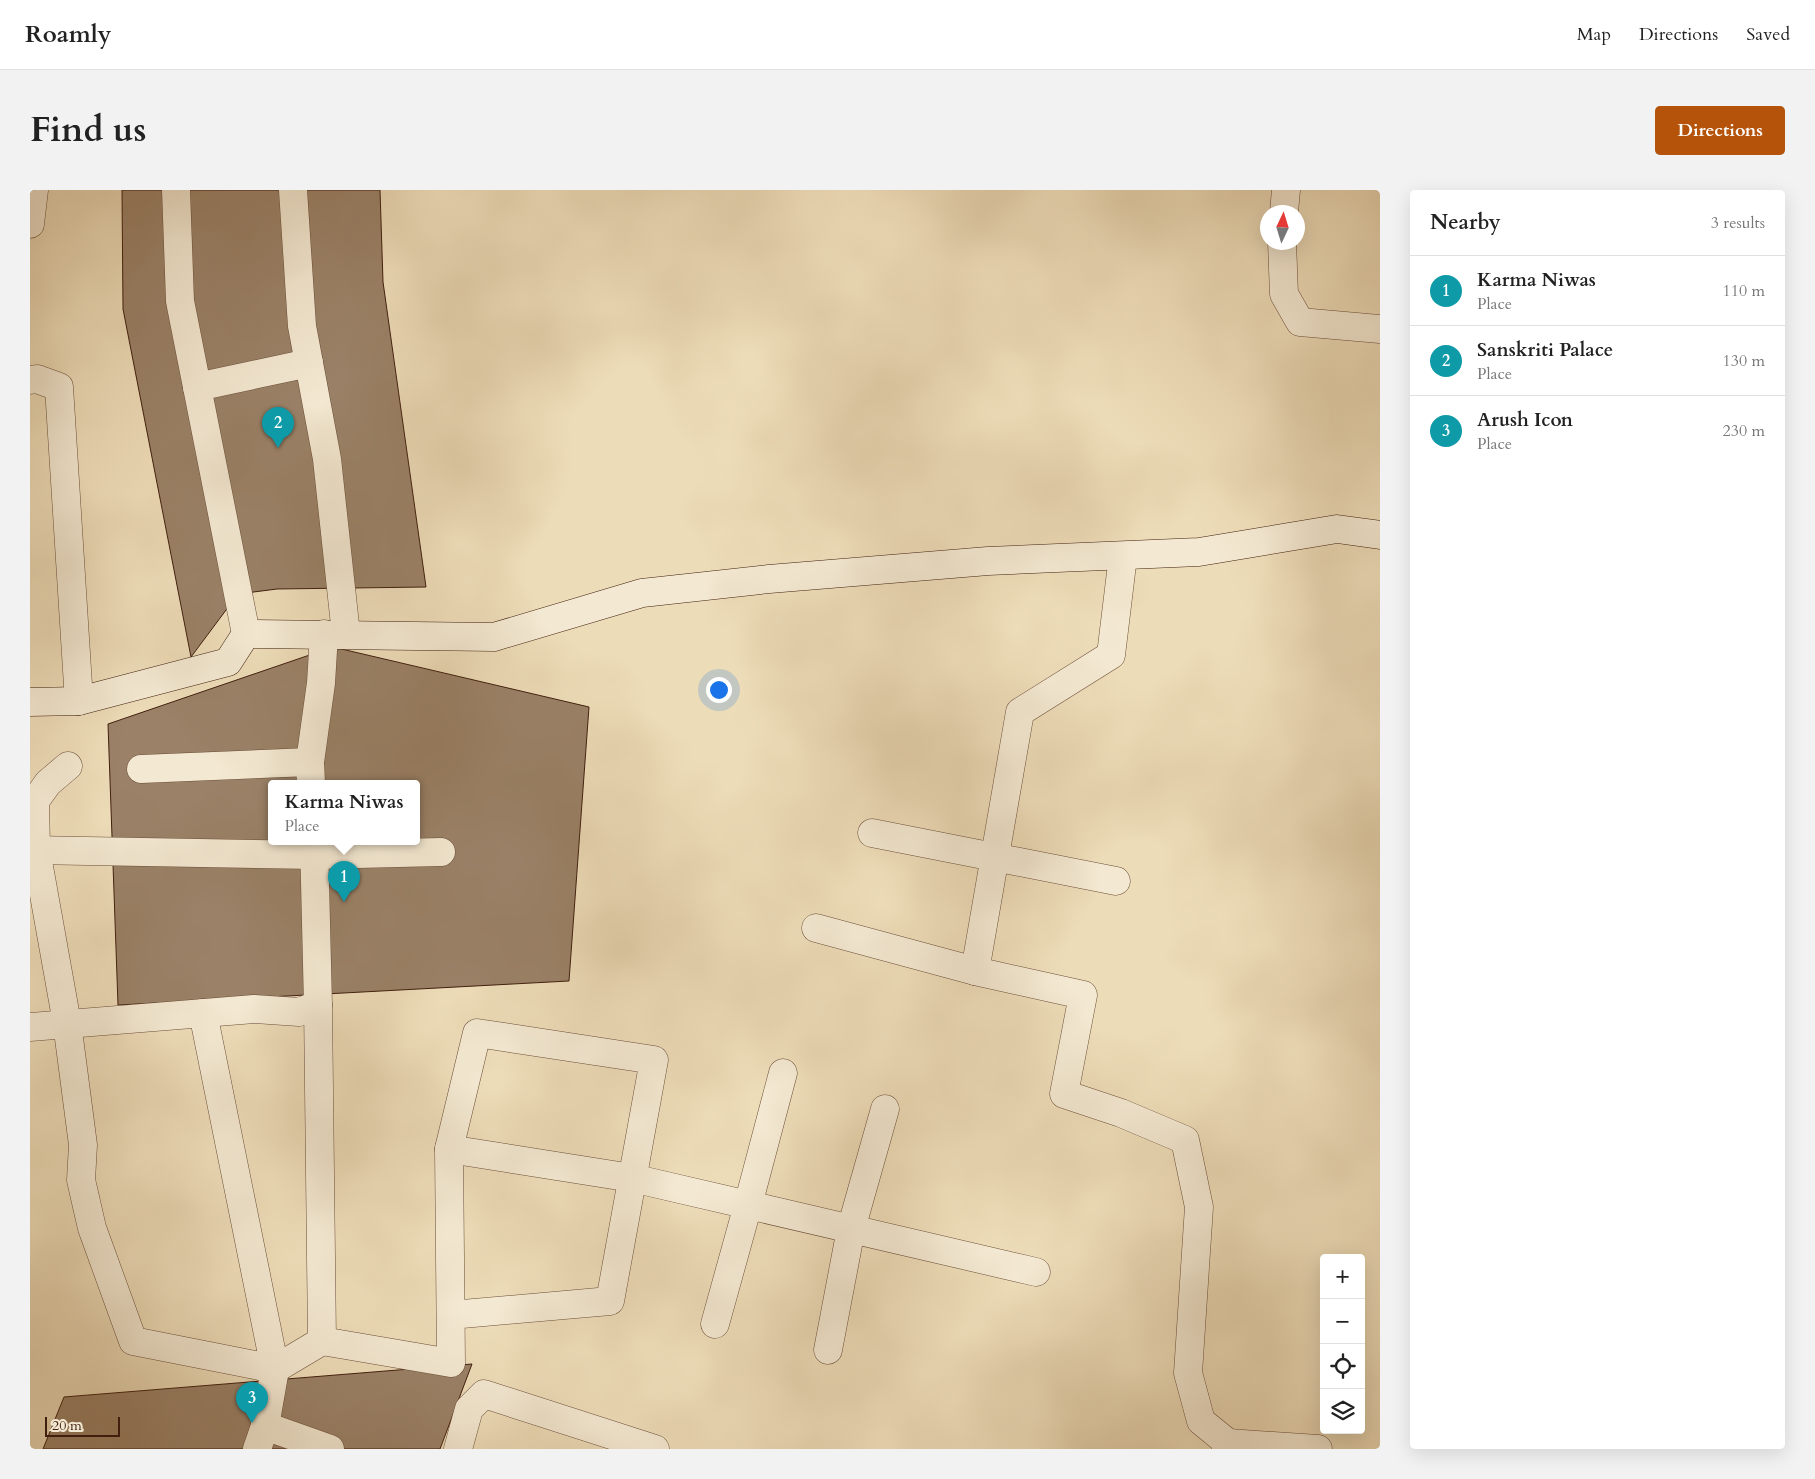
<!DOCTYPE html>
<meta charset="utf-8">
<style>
:root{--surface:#fff;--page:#f2f2f2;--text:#222;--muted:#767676;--line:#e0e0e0;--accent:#b45309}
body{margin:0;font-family:Cardo,serif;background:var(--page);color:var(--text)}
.controls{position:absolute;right:15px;bottom:15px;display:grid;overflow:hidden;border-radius:5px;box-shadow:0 5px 20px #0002}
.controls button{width:45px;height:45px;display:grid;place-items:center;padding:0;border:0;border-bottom:1px solid var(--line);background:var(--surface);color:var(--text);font:25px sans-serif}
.compass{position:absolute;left:1230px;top:15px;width:45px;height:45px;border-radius:50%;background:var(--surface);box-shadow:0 5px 20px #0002;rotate:4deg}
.scale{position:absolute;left:15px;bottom:12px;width:75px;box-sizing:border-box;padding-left:5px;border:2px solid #411f0f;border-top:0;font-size:14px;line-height:18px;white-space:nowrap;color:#411f0f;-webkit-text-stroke:4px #f3e8d1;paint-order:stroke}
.you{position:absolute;left:688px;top:499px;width:18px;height:18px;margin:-12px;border:4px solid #fff;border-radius:50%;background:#1a73e8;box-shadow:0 0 0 8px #1a73e833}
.badge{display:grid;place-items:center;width:32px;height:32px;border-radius:50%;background:var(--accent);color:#fff;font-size:16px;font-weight:700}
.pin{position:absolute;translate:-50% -41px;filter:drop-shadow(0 1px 2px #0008)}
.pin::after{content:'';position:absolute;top:26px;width:18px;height:15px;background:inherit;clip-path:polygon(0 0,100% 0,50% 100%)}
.popup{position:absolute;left:238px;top:590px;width:152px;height:65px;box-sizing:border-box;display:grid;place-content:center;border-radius:5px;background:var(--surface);filter:drop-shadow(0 1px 4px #0005);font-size:16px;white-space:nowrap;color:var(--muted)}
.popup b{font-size:19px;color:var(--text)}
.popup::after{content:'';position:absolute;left:50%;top:100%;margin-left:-10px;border:10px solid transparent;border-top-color:var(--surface)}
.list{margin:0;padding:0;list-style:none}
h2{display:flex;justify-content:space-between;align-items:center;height:65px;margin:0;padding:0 20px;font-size:21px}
h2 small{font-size:16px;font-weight:400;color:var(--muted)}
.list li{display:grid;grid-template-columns:32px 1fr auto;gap:15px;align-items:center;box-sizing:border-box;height:70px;padding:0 20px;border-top:1px solid var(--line)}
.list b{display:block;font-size:19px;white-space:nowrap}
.list p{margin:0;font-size:16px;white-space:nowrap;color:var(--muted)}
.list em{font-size:16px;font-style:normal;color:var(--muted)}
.icon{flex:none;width:28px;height:28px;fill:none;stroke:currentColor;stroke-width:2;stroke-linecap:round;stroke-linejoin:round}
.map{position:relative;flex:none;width:1350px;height:1259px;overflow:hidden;border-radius:5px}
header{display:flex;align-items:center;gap:30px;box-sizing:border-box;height:70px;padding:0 25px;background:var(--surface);border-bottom:1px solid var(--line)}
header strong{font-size:24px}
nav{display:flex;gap:28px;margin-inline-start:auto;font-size:18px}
.intro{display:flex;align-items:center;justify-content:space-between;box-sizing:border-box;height:120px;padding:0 30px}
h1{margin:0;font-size:35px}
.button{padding:12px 22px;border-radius:5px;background:var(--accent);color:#fff;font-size:18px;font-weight:700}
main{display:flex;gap:30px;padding:0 30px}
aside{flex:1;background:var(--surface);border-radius:5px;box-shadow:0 5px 20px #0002}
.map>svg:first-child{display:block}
.building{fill:#9a8167;stroke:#411f0f;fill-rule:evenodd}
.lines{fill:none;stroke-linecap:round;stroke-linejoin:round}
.street-casing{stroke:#6c4e39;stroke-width:29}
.secondary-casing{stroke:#411f0f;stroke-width:29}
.street{stroke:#f3e8d1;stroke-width:28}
.secondary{stroke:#f3e8d1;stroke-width:28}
</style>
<header>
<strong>Roamly</strong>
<nav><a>Map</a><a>Directions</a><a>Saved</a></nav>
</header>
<div class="intro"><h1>Find us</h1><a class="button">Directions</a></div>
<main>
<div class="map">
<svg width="1350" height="1259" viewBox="0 0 1350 1259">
<rect width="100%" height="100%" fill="#eddcb8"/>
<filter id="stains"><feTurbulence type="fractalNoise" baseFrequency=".004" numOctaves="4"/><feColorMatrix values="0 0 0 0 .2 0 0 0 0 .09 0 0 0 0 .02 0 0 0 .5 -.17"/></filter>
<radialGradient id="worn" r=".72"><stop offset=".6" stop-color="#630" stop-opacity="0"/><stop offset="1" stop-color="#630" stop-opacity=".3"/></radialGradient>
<g class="building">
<polygon points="92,0 350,0 353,92 396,397 247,399 208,404 161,467 93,119"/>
<path d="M303 457 559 517 539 791 88 815 78 534ZM242 593H386V651H242Z"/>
<polygon points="442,1174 410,1259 13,1259 34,1207"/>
</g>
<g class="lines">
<defs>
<g id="street">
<polyline points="146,0 150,111 216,444"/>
<polyline points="263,0 272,136 297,269 316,444"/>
<polyline points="1254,22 1256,0"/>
<polyline points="0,34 4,0"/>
<polyline points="1252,52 1254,104 1270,132 1350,139"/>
<polyline points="0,190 7,189 29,197 49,511"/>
<polyline points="167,197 279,173"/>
<polyline points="1093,366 1081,465 990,522 945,781 1053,805 1034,904 1091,923 1155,950 1169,1017 1158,1183 1171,1231 1198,1253 1196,1259"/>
<polyline points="38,576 18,593 5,611 6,660 37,833 53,955 51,990 62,1038 103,1151 245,1179 235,1236 227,1259"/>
<polyline points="111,579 280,572"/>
<polyline points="281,593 280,572 291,493 294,444"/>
<polyline points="842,643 1086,691"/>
<polyline points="0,660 285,665 411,662"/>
<polyline points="786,738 945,781"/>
<polyline points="173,823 245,1179 292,1151 288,815"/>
<polyline points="0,837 224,819 269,822 288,815 284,651"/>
<polyline points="419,959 602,988 1006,1082"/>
<polyline points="685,1134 718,1015 753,883"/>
<polyline points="292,1151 421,1173 419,959 447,843 624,870 580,1111 421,1125"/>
<polyline points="798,1160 821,1039 855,919"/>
<polyline points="235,1236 300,1259"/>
<polyline points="1198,1253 1288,1259"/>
<polyline points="428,1259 439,1219 454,1204 625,1259"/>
</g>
<polyline id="secondary" points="0,512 49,511 198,472 216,444 464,447 612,403 739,389 958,371 1169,362 1307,339 1350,345"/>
</defs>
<use href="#street" class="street-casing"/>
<use href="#secondary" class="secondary-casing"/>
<use href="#street" class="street"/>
<use href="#secondary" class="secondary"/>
</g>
<rect width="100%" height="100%" filter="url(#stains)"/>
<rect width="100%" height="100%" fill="url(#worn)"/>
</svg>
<div class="controls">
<button>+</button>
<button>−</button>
<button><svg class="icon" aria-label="locate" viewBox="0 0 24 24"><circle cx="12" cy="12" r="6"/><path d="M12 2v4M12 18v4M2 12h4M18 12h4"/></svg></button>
<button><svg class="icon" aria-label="layers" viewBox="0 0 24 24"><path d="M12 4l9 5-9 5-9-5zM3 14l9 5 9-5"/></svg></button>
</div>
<svg class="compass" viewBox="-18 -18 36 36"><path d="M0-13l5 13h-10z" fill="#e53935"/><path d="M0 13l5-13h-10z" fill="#767676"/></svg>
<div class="scale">20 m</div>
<div class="you"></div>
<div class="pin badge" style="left:314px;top:712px;background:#0f9aa8">1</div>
<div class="popup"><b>Karma Niwas</b>Place</div>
<div class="pin badge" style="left:248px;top:258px;background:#0f9aa8">2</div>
<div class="pin badge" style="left:222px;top:1233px;background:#0f9aa8">3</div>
</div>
<aside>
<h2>Nearby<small>3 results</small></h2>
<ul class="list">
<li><span class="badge" style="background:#0f9aa8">1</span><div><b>Karma Niwas</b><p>Place</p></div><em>110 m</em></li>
<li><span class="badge" style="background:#0f9aa8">2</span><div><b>Sanskriti Palace</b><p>Place</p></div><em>130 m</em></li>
<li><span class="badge" style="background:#0f9aa8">3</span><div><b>Arush Icon</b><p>Place</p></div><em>230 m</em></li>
</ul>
</aside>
</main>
